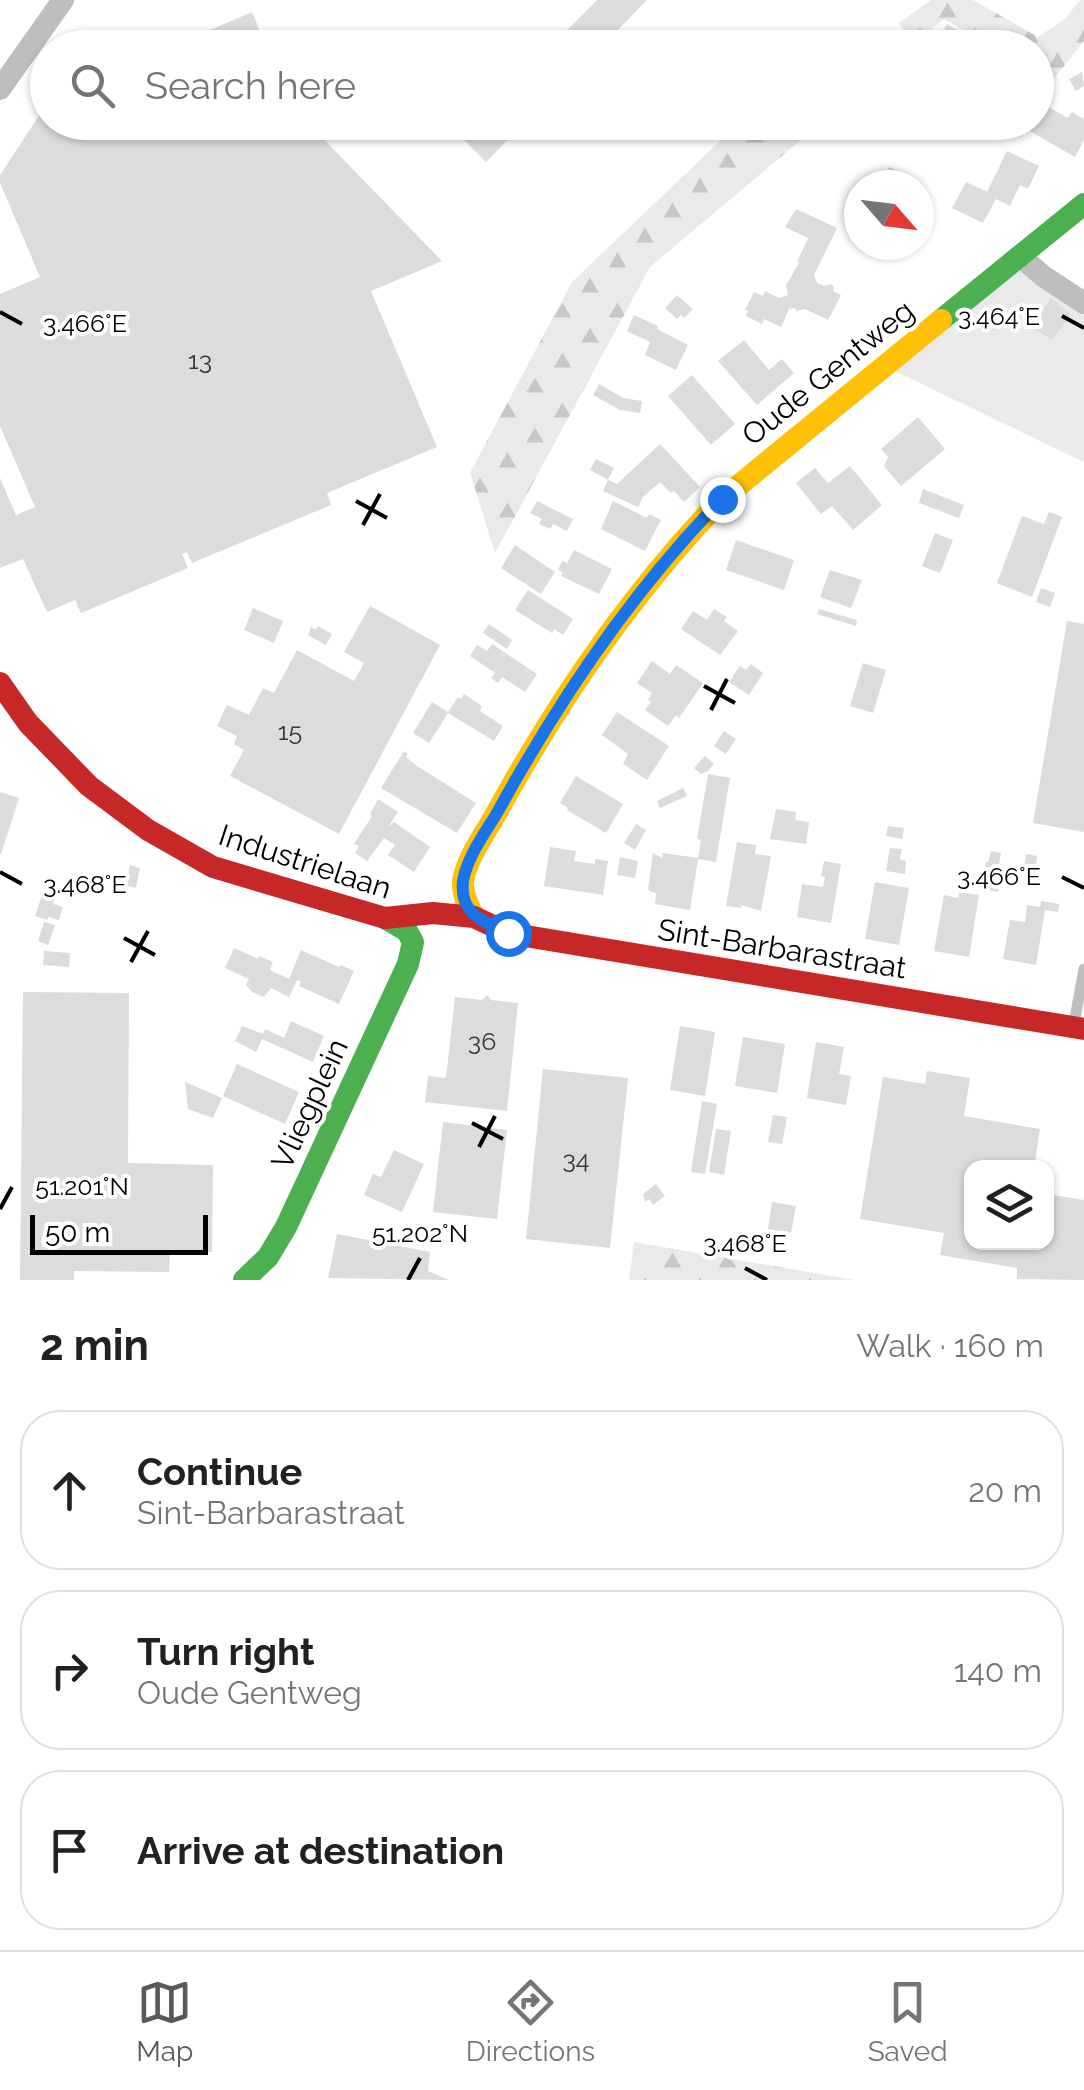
<!DOCTYPE html>
<meta charset="utf-8">
<style>
:root{--surface:#fff;--page:#f6f6f6;--text:#202124;--muted:#757577;--line:#e0e0e0;--accent:#595959}
body{margin:0;font-family:Raleway,sans-serif;background:var(--page);color:var(--text)}
.controls{position:absolute;right:30px;bottom:30px;display:grid;overflow:hidden;border-radius:20px;box-shadow:0 2px 8px #0004}
.controls button{width:90px;height:90px;display:grid;place-items:center;padding:0;border:0;border-bottom:2px solid var(--line);background:var(--surface);color:var(--text);font:50px sans-serif}
.compass{position:absolute;left:844px;top:170px;width:90px;height:90px;border-radius:50%;background:var(--surface);box-shadow:0 2px 8px #0004;rotate:118deg}
.scale{position:absolute;left:30px;bottom:25px;width:178px;box-sizing:border-box;padding-left:10px;border:5px solid #000;border-top:0;font-size:28px;line-height:35px;white-space:nowrap;color:#000;-webkit-text-stroke:8px #fff;paint-order:stroke}
.stop{position:absolute;width:30px;height:30px;margin:-22px;border:8px solid #1a73e8;border-radius:50%;background:#fff}
.stop.end{background:#1a73e8;border-color:#fff;box-shadow:0 2px 10px #0008}
.list{margin:0;padding:0;list-style:none}
h2{display:flex;justify-content:space-between;align-items:center;height:130px;margin:0;padding:0 40px;font-size:42px}
h2 small{font-size:32px;font-weight:400;color:var(--muted)}
.list li{display:grid;grid-template-columns:65px 1fr auto;gap:30px;align-items:center;box-sizing:border-box;height:160px;margin:0 20px 20px;padding:0 20px;border:2px solid var(--line);border-radius:40px}
.list b{display:block;font-size:38px;white-space:nowrap}
.list p{margin:0;font-size:32px;white-space:nowrap;color:var(--muted)}
.list em{font-size:32px;font-style:normal;color:var(--muted)}
.icon{flex:none;width:55px;height:55px;fill:none;stroke:currentColor;stroke-width:2;stroke-linecap:round;stroke-linejoin:round}
.map{position:relative;flex:none;width:1084px;height:1280px;overflow:hidden}
.search{position:absolute;background:var(--surface);box-shadow:0 2px 8px #0004;left:30px;right:30px;top:30px;height:110px;display:flex;align-items:center;gap:25px;box-sizing:border-box;padding:0 35px;border-radius:55px;color:var(--muted);font-size:38px}
.sheet{height:670px;background:var(--surface)}
nav{display:flex;justify-content:space-around;align-items:center;box-sizing:border-box;height:140px;border-top:2px solid var(--line);background:var(--surface);font-size:28px;color:var(--muted)}
nav a{display:grid;justify-items:center;gap:5px}
nav .on{color:var(--accent)}
.map>svg:first-child{display:block}
.grass{fill:#eaeaea}
.forest{fill:url(#forest-firs)}
.building{fill:#dcdcdc}
.lines{fill:none;stroke-linecap:round;stroke-linejoin:round}
.lane{stroke:#bebebe;stroke-width:11}
.street{stroke:#bebebe;stroke-width:22}
.fast{stroke:#4caf50;stroke-width:22}
.slow{stroke:#ffc107;stroke-width:22}
.jam{stroke:#c62828;stroke-width:22}
.route{stroke:#1a73e8;stroke-width:12}
.ticks{fill:none;stroke:#000;stroke-width:4}
.labels{text-anchor:middle;stroke-width:8;stroke-linejoin:round;paint-order:stroke}
.number-label{font-size:25px;fill:#373737}
.street-label{font-size:30px;fill:#000;stroke:#fff}
.ticks-label{font-size:25px;text-anchor:middle;fill:#000;stroke:#fff;stroke-width:8;stroke-linejoin:round;paint-order:stroke}
</style>
<div class="map">
<svg width="1084" height="1280" viewBox="0 0 1084 1280">
<defs>
<pattern id="forest-firs" width="22" height="20" patternUnits="userSpaceOnUse" patternTransform="scale(2.5)"><rect width="22" height="20" fill="#eaeaea"/><path d="M5 1l3.5 6h-7zM16 11l3.5 6h-7z" fill="#c7c7c7"/></pattern>
</defs>
<rect width="100%" height="100%" fill="#fff"/>
<polygon class="grass" points="1030,274 1084,314 1084,462 890,369 944,325 954,335"/>
<g class="forest">
<polygon points="931,0 973,0 1038,37 1065,19 1080,0 1084,0 1084,41 1052,81 1037,73 1036,48 993,47 944,19 914,44 899,23"/>
<polygon points="739,123 821,123 650,267 495,553 470,473 572,282"/>
<polygon points="1018,265 1030,274 953,335 944,325"/>
<polygon points="634,1242 854,1280 629,1280"/>
</g>
<g class="building">
<polygon points="597,0 647,0 600,48 549,48"/>
<polygon points="252,12 267,48 170,47"/>
<polygon points="947,24 976,41 972,48 935,48"/>
<polygon points="1082,72 1084,86 1076,91 1069,79"/>
<polygon points="1036,100 1068,118 1072,112 1084,119 1084,140 1075,157 1021,126 1023,122 1036,122"/>
<polygon points="48,102 48,122 307,122 442,261 371,291 437,447 327,493 331,505 192,563 187,552 182,554 188,568 81,613 75,600 47,612 23,559 0,568 0,478 16,515 35,507 0,426 0,294 40,277 0,183 0,175"/>
<polygon points="474,122 525,122 486,162 460,136"/>
<polygon points="1007,151 1039,166 1028,189 1020,185 1010,206 996,199 983,223 952,208 966,182 987,192"/>
<polygon points="889,167 901,173 895,185 883,181"/>
<polygon points="796,209 837,228 814,275 817,283 824,286 831,284 834,287 833,291 841,295 828,320 805,309 796,311 795,308 789,309 781,327 764,319 762,324 746,316 748,311 745,310 754,292 763,296 765,291 779,298 788,295 786,285 799,263 797,262 808,238 785,227"/>
<polygon points="677,295 693,309 684,318 681,315 677,319 665,308"/>
<polygon points="1051,298 1071,314 1052,340 1032,327"/>
<polygon points="634,315 658,326 657,329 688,345 676,370 645,355 650,342 627,331"/>
<polygon points="744,340 769,370 782,359 794,373 757,405 718,361"/>
<polygon points="692,375 735,424 711,445 668,396"/>
<polygon points="599,384 623,398 642,401 640,413 620,410 593,395"/>
<polygon points="918,417 945,449 901,486 884,466 888,457 881,449"/>
<polygon points="660,444 700,487 684,502 674,491 671,493 660,482 643,497 638,507 603,491 608,480 617,484"/>
<polygon points="596,459 614,468 608,480 590,470"/>
<polygon points="850,466 882,505 853,530 832,506 821,514 796,483 815,468 828,483"/>
<polygon points="923,489 964,505 959,518 919,503"/>
<polygon points="537,501 573,519 567,531 553,524 550,529 539,524 542,519 530,513"/>
<polygon points="613,501 647,518 649,514 661,520 645,551 601,529"/>
<polygon points="1049,512 1062,517 1032,597 997,583 1022,516 1044,524"/>
<polygon points="935,533 953,540 940,573 922,566"/>
<polygon points="736,540 794,560 784,590 726,570"/>
<polygon points="515,545 555,572 541,594 501,568"/>
<polygon points="574,550 612,569 599,594 561,576 563,572 558,570 562,561 567,563"/>
<polygon points="830,570 862,580 851,608 820,597"/>
<polygon points="1041,588 1055,593 1050,607 1036,602"/>
<polygon points="528,590 573,619 563,635 554,629 552,633 515,610"/>
<polygon points="370,606 440,645 339,834 230,776 244,750 234,744 237,736 217,726 227,705 249,715 263,688 274,693 297,650 354,681 364,663 344,652"/>
<polygon points="253,608 283,621 274,643 244,630"/>
<polygon points="714,609 727,617 724,621 738,631 720,655 681,629 693,611 707,620"/>
<polygon points="819,609 857,620 856,626 817,614"/>
<polygon points="1067,621 1084,624 1084,832 1033,823"/>
<polygon points="489,624 512,640 507,649 483,633"/>
<polygon points="318,626 332,634 326,645 308,635 311,627 316,630"/>
<polygon points="492,644 537,674 525,692 502,677 498,683 491,678 495,673 470,656 477,645 487,651"/>
<polygon points="652,661 670,674 676,665 703,683 679,718 676,715 668,726 645,710 651,702 648,700 652,693 637,683"/>
<polygon points="863,663 886,670 873,713 850,706"/>
<polygon points="751,664 763,673 749,695 729,682 740,666 746,670"/>
<polygon points="464,694 482,706 480,711 503,726 494,741 448,713 429,743 413,733 432,702 448,712 458,697 461,699"/>
<polygon points="617,712 669,746 647,780 623,764 628,754 602,735"/>
<polygon points="724,731 736,739 726,754 714,746"/>
<polygon points="404,751 408,754 406,757 417,766 476,803 457,833 381,788"/>
<polygon points="705,756 714,764 708,771 701,774 694,768"/>
<polygon points="708,774 730,778 716,862 698,859 690,910 655,904 656,893 651,892 648,889 653,853 662,858 663,853 698,858 701,840 697,839"/>
<polygon points="576,776 623,804 606,833 567,810 568,808 560,803"/>
<polygon points="683,788 687,796 660,808 657,801"/>
<polygon points="0,792 19,798 1,854 0,854"/>
<polygon points="378,799 398,812 388,827 394,822 430,847 414,872 388,855 395,845 384,838 367,861 355,853 359,846 354,844 372,816 370,814"/>
<polygon points="776,809 796,812 795,820 809,822 806,844 770,839"/>
<polygon points="636,824 646,830 635,850 624,843"/>
<polygon points="888,826 904,828 902,839 886,836"/>
<polygon points="737,842 756,845 755,854 771,856 761,911 741,905 741,908 726,906"/>
<polygon points="550,847 576,851 574,861 595,864 595,859 608,861 603,895 544,886"/>
<polygon points="890,848 902,849 900,859 906,861 905,874 886,871"/>
<polygon points="991,851 1001,853 999,864 1003,865 998,892 981,888 986,862 988,862"/>
<polygon points="1026,854 1037,856 1036,867 1024,865"/>
<polygon points="620,857 638,861 635,878 617,875"/>
<polygon points="824,861 841,864 831,923 797,917 802,884 823,887 825,877 821,876"/>
<polygon points="130,865 140,868 136,888 126,886"/>
<polygon points="875,882 909,888 899,945 865,939"/>
<polygon points="45,886 58,890 53,904 63,907 59,920 48,917 48,920 35,916"/>
<polygon points="959,892 979,895 969,957 934,951 944,895 958,898"/>
<polygon points="1041,901 1059,904 1058,912 1045,910 1036,965 1003,959 1010,920 1025,922 1027,905 1040,907"/>
<polygon points="44,922 55,925 48,945 38,941"/>
<polygon points="234,948 258,959 259,956 273,962 270,970 289,979 301,950 339,967 341,965 354,971 339,1004 299,986 301,981 297,980 289,997 271,988 264,997 252,992 246,985 249,979 225,968"/>
<polygon points="44,951 70,953 69,967 43,965"/>
<polygon points="23,992 129,993 128,1163 213,1165 212,1252 170,1251 169,1272 74,1271 74,1280 20,1280"/>
<polygon points="487,995 491,1000 518,1003 507,1111 425,1102 428,1076 446,1078 455,997 482,1000"/>
<polygon points="291,1021 324,1036 313,1062 262,1039 256,1052 235,1041 242,1026 263,1034 265,1029 284,1038"/>
<polygon points="680,1026 715,1032 705,1096 670,1090"/>
<polygon points="743,1037 785,1044 777,1093 735,1086"/>
<polygon points="816,1042 844,1047 839,1074 851,1076 846,1105 807,1098"/>
<polygon points="237,1064 299,1092 285,1124 223,1096"/>
<polygon points="543,1069 628,1078 610,1248 526,1239"/>
<polygon points="927,1071 970,1078 964,1116 1040,1129 1034,1168 972,1168 972,1242 1046,1242 1046,1194 1084,1200 1084,1280 1017,1279 1017,1268 940,1255 944,1233 860,1219 883,1077 925,1084"/>
<polygon points="185,1082 222,1098 213,1118 188,1109"/>
<polygon points="702,1101 717,1104 705,1174 691,1172"/>
<polygon points="773,1115 787,1117 782,1144 768,1142"/>
<polygon points="443,1122 507,1130 497,1219 433,1212"/>
<polygon points="716,1129 731,1131 724,1175 709,1172"/>
<polygon points="394,1150 424,1164 402,1212 364,1195 373,1174 381,1177"/>
<polygon points="656,1184 665,1196 653,1205 649,1199 645,1202 643,1194"/>
<polygon points="772,1202 796,1206 791,1233 768,1229"/>
<polygon points="337,1234 430,1252 428,1271 449,1280 328,1278"/>
</g>
<g class="lines">
<polyline class="lane" points="1074,1024 1084,969"/>
<g class="street">
<polyline points="0,89 63,0"/>
<polyline points="1020,256 1043,276 1084,303"/>
</g>
<g class="fast">
<polyline points="941,320 1084,204"/>
<polyline points="244,1280 268,1257 286,1227 408,964 413,942 407,931 385,918"/>
</g>
<path class="slow" d="M474 917C468 906 462 894 463 881 467 857 486 832 497 812 559 699 633 591 722 499L941 320"/>
<g class="jam">
<polyline points="0,683 28,723 89,786 148,830 213,867 385,918"/>
<polyline points="385,918 433,913 474,917 508,933 1084,1029"/>
</g>
</g>
<g class="lines">
<path class="route" d="M508 933C484 922 459 914 463 881 467 857 485 833 497 813 559 700 632 591 722 499"/>
</g>
<path class="ticks" d="M0 312 22 324M1062 316 1084 328M356 501 387 518M363 525 380 494M704 686 735 703M711 710 727 679M0 872 22 884M1062 877 1084 888M124 938 155 955M131 962 148 931M472 1123 503 1139M479 1147 495 1116M0 1209 12 1187M745 1268 767 1280M408 1280 420 1258"/>
<g class="labels">
<g class="number-label">
<text x="200" y="369">13</text>
<text x="290" y="740">15</text>
<text x="482" y="1050">36</text>
<text x="576" y="1168">34</text>
</g>
<g class="street-label">
<text transform="translate(828 373) rotate(-39)" y="10">Oude Gentweg</text>
<text transform="translate(305 862) rotate(18)" y="10">Industrielaan</text>
<text transform="translate(782 949) rotate(9)" y="10">Sint-Barbarastraat</text>
<text transform="translate(310 1104) rotate(-65)" y="10">Vliegplein</text>
</g>
</g>
<g class="ticks-label">
<text x="999" y="325">3.464°E</text>
<text x="85" y="332">3.466°E</text>
<text x="999" y="885">3.466°E</text>
<text x="85" y="893">3.468°E</text>
<text x="82" y="1195">51.201°N</text>
<text x="420" y="1242">51.202°N</text>
<text x="745" y="1252">3.468°E</text>
</g>
</svg>
<div class="controls">
<button><svg class="icon" aria-label="layers" viewBox="0 0 24 24"><path d="M12 4l9 5-9 5-9-5zM3 14l9 5 9-5"/></svg></button>
</div>
<svg class="compass" viewBox="-18 -18 36 36"><path d="M0-13l5 13h-10z" fill="#e53935"/><path d="M0 13l5-13h-10z" fill="#757577"/></svg>
<div class="scale">50 m</div>
<div class="stop" style="left:508px;top:933px"></div>
<div class="stop end" style="left:722px;top:499px"></div>
<div class="search"><svg class="icon" aria-label="search" viewBox="0 0 24 24"><circle cx="10" cy="10" r="6"/><path d="M15 15l6 6"/></svg>Search here</div>
</div>
<section class="sheet">
<h2>2 min<small>Walk · 160 m</small></h2>
<ul class="list">
<li><svg class="icon" aria-label="ahead" viewBox="0 0 24 24"><path d="M12 20V5M6 11l6-6 6 6"/></svg><div><b>Continue</b><p>Sint-Barbarastraat</p></div><em>20 m</em></li>
<li><svg class="icon" aria-label="right" viewBox="0 0 24 24"><path d="M7 20v-9h11M14 6l5 5-5 5"/></svg><div><b>Turn right</b><p>Oude Gentweg</p></div><em>140 m</em></li>
<li><svg class="icon" aria-label="arrive" viewBox="0 0 24 24"><path d="M6 21V4h12l-3 4 3 4H6"/></svg><div><b>Arrive at destination</b></div></li>
</ul>
</section>
<nav>
<a class="on"><svg class="icon" aria-label="map" viewBox="0 0 24 24"><path d="M3 6l6-2 6 2 6-2v14l-6 2-6-2-6 2zM9 4v14M15 6v14"/></svg>Map</a>
<a><svg class="icon" aria-label="directions" viewBox="0 0 24 24"><path d="M12 3l9 9-9 9-9-9zM9 14v-3h6M13 9l2 2-2 2"/></svg>Directions</a>
<a><svg class="icon" aria-label="saved" viewBox="0 0 24 24"><path d="M7 4h10v16l-5-4-5 4z"/></svg>Saved</a>
</nav>
